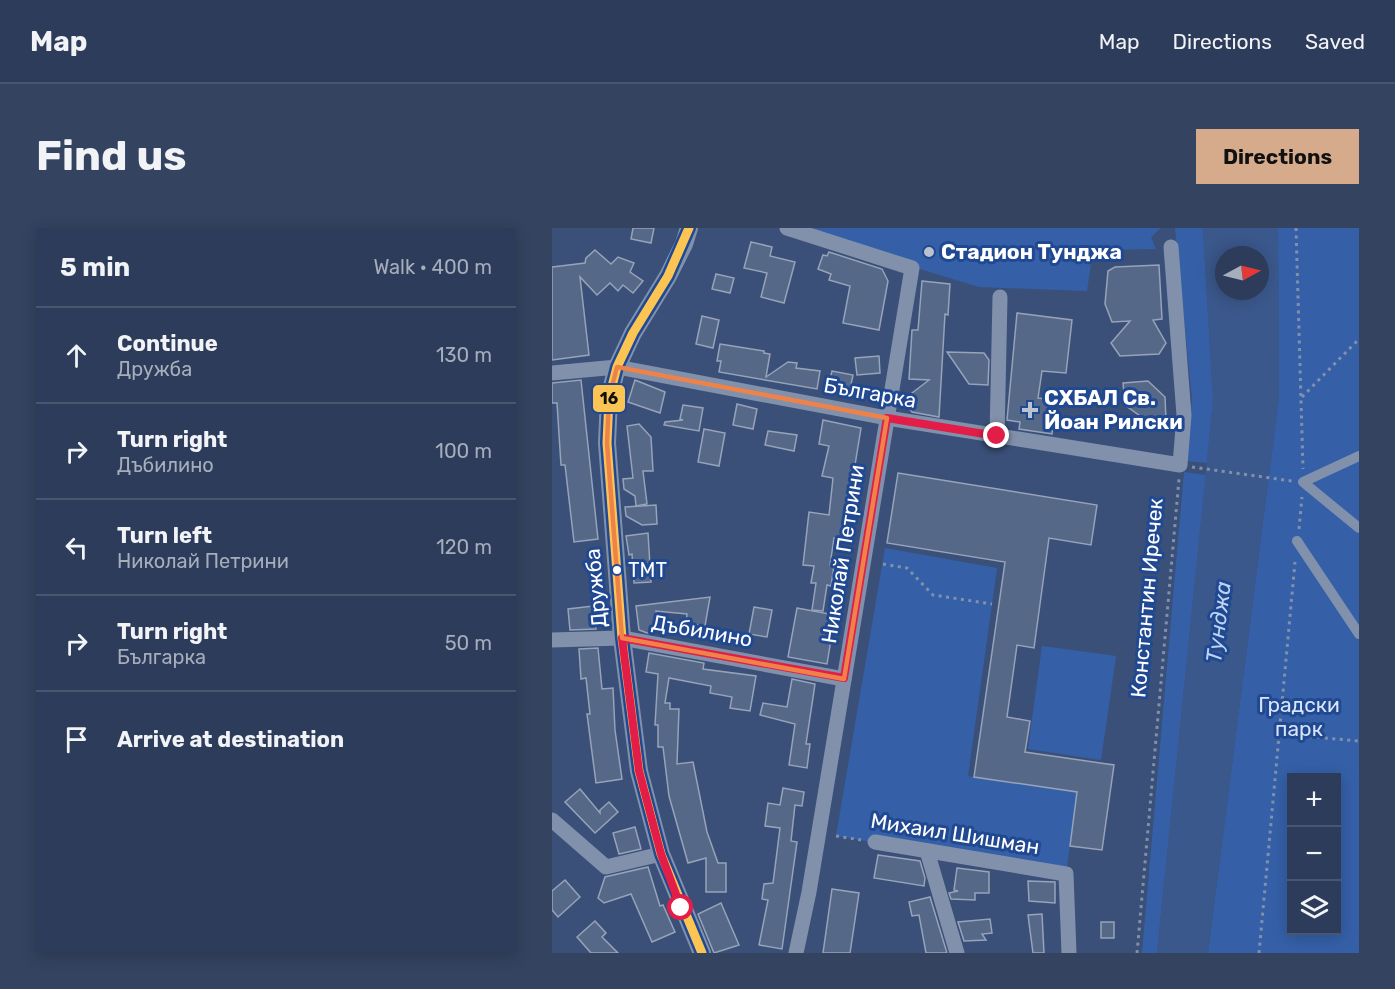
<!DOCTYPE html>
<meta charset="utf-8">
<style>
:root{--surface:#2c3c5a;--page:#344360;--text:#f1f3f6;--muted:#a6adbb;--line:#485670;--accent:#d6ab8b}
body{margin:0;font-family:Rubik,sans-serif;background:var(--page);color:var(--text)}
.controls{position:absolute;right:18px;bottom:18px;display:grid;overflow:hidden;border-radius:0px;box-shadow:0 3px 15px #0003}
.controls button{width:54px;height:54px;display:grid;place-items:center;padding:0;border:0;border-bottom:2px solid var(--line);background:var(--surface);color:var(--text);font:30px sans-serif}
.compass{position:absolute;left:663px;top:18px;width:54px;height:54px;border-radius:50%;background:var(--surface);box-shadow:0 3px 15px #0003;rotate:83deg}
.stop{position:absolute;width:18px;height:18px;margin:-14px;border:4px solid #e11d48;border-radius:50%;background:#fff}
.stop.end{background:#e11d48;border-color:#fff;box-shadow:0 2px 6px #0008}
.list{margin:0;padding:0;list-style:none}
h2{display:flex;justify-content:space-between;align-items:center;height:78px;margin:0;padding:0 24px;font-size:26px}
h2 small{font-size:20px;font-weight:400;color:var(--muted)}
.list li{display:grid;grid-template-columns:39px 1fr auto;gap:18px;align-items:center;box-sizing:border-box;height:96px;padding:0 24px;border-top:2px solid var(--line)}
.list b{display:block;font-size:22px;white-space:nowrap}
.list p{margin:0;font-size:20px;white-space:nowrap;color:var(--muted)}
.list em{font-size:20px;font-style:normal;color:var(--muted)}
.icon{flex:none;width:33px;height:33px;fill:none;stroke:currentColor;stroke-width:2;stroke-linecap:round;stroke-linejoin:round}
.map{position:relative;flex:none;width:807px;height:725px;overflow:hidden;border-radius:0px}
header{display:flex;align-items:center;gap:36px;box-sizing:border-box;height:84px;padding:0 30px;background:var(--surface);border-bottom:2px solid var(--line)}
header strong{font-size:28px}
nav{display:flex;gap:33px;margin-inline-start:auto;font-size:21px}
.intro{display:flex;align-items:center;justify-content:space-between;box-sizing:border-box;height:144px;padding:0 36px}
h1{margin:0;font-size:42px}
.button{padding:15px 27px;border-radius:0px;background:var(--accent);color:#111;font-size:21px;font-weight:700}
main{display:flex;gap:36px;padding:0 36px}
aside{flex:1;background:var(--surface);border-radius:0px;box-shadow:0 3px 15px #0003}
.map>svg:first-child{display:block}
.green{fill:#3560a8;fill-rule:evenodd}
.water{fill:#3b588c;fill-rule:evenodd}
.building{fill:#566888;stroke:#96a3b9;stroke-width:1.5}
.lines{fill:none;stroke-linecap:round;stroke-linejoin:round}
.path{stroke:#8291ab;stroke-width:3;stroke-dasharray:3 4.5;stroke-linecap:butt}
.pedestrian{stroke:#8291ab;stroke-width:10}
.minor{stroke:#8291ab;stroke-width:15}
.tertiary{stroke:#8291ab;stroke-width:18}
.bus-1-casing{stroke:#204992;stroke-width:14}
.bus-1{stroke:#fcc553;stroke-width:9}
.route{stroke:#e11d48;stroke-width:8}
.marked{fill:none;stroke:#ee8249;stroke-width:4.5;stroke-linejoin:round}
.poi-dot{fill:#bac2d0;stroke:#204992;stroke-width:2}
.bus-dot{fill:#fff;stroke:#204992;stroke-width:2}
.labels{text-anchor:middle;stroke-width:6;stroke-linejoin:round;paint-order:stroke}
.bus-label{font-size:20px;fill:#fff;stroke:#204992;text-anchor:start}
.poi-label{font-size:21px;font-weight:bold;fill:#fff;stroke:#204992;text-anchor:start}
.street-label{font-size:21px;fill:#fff;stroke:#204992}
.park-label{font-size:21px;fill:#d7e4fa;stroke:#204992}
.water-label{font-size:22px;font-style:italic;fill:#bed3f4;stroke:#204992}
.line-badge{stroke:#204992;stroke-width:2}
.pale-badge-label{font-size:16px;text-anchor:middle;font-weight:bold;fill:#111}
</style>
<header>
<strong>Map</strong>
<nav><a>Map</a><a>Directions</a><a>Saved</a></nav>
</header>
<div class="intro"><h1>Find us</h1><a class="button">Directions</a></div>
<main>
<aside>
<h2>5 min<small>Walk · 400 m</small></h2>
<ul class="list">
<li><svg class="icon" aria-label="ahead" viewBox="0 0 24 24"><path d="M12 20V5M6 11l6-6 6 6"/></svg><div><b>Continue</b><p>Дружба</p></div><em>130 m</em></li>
<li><svg class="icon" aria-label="right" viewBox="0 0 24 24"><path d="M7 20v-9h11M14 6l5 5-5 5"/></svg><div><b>Turn right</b><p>Дъбилино</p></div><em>100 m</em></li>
<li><svg class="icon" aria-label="left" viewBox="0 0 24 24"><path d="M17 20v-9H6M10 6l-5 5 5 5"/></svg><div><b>Turn left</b><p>Николай Петрини</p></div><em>120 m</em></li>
<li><svg class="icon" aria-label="right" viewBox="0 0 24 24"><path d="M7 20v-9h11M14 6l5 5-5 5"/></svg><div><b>Turn right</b><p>Българка</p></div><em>50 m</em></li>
<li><svg class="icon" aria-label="arrive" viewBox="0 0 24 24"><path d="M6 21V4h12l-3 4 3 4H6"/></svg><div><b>Arrive at destination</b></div></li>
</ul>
</aside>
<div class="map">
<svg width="807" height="725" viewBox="0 0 807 725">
<rect width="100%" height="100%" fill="#3a5078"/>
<g class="green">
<polygon points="262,0 609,0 599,9 604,21 541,22 535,63 427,59 259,8"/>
<polygon points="623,0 651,0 661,172 655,235 634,233 640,171"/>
<path d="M726 0H807V725H656L727 169ZM740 550H784V702H740Z"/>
<polygon points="632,244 654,247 605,725 590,725"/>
<polygon points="333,320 445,340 416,548 525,564 514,646 284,608"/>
<polygon points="490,418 564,428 549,532 476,521"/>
</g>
<path class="water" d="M651 0H726L727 169 656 725H605L661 172ZM672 27H708V63H672Z"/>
<g class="building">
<polygon points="81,0 102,0 99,15 79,11"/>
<polygon points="199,14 220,19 218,28 243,34 232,75 209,69 215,45 192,40"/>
<polygon points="43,22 59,36 66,29 82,35 78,44 91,53 81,65 71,57 66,63 58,55 45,67 28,49 37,127 0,132 0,39 33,35 34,30"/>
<polygon points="277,24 330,41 336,53 327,102 291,95 298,58 277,52 279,46 266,41 271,27 275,28"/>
<polygon points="607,37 610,91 601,92 614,115 607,126 568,128 559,115 578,93 560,94 553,76 556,43 563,39"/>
<polygon points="164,46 182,50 178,65 160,61"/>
<polygon points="370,53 398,56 396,87 393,86 387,189 360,184 351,172 377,152 357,151 360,102 366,102"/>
<polygon points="465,85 520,92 514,145 490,143 486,170 504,172 500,206 467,201 468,194 455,192"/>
<polygon points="150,88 167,92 161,120 144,116"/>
<polygon points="168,116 212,123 212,125 218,126 214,149 236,134 245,135 244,140 268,143 265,161 167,144 169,133 165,133"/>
<polygon points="395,124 432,125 437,132 436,157 417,156"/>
<polygon points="327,128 328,145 305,147 303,130"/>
<polygon points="280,143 301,147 297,166 287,165 278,151"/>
<polygon points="29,152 46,311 22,314 13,237 9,237 5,175 0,175 0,155"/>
<polygon points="83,152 113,164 108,185 76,174"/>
<polygon points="596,153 613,169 614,192 595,193 573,177 571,155"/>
<polygon points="185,176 205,181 201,201 181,197"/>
<polygon points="131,177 151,180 147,203 112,197 113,194 131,192 128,191"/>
<polygon points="271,192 309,200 291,311 282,310 278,337 282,337 279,358 275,357 271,383 260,382 264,355 259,355 262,338 251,337 257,284 277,287 281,250 270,248 277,218 267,216"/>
<polygon points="87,196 99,209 101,243 91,243 95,276 84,278 83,268 72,261 71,251 81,250 75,198"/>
<polygon points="152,201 173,205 167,238 146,234"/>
<polygon points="216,203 245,207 242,223 213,217"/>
<polygon points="346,245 545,277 539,317 497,310 482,420 465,417 455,489 478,493 473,524 562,537 550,622 518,618 525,564 422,549 453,334 335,315"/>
<polygon points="104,277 105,296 90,297 74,288 73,279"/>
<polygon points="96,305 99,354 82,355 80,326 77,327 74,308"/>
<polygon points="158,369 153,398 134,395 135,386 104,383 106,403 95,405 87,402 84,378"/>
<polygon points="41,378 44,401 18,402 16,381"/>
<polygon points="202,379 220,382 215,409 197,406"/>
<polygon points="245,380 283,387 275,436 236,429"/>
<polygon points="46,420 50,461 61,460 63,502 70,551 44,555 35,486 38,486 34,450 29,451 27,421"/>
<polygon points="97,425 152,435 151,441 204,448 198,483 178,480 180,469 158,465 159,458 117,450 113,475 118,475 118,481 127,481 125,536 141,534 155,604 166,635 174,635 174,664 154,664 154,630 136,635 117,568 111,519 106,519 106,497 103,497 106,446 94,444"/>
<polygon points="240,451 263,456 254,516 258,516 255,540 237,537 243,496 208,487 211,475 235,479"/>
<polygon points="231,560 252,564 250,578 243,577 239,613 245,614 230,721 207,717 216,672 210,671 212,656 221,655 228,600 213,598 216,575 228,577"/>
<polygon points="28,561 48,585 48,582 57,574 66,584 43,605 13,574"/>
<polygon points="83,599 89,621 67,626 61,605"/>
<polygon points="326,627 368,633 373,650 372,658 322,650"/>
<polygon points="96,639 108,678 111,677 123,704 100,714 79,666 52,675 46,670 53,649"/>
<polygon points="405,640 437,644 437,665 423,665 423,672 399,671 397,665 406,663 402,662"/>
<polygon points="13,652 28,669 6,689 0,682 0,663"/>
<polygon points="476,653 503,654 503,675 477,673"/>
<polygon points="280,661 307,665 298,725 271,725"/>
<polygon points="378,669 395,725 374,725 367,687 360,688 357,674"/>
<polygon points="169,675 187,717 162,725 146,686"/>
<polygon points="490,686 492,725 481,725 476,687"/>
<polygon points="438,691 440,705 430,706 434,712 412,713 406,694"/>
<polygon points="43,693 54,705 50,709 66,725 39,725 25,709"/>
<rect x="549" y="694" width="13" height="16"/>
</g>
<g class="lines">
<g class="path">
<polyline points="744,0 751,241"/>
<polyline points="750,169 807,111"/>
<polyline points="640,239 740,253"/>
<polyline points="747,301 750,269"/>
<polyline points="331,336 355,340 381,367 440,376"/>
<polyline points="728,506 807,513"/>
<polyline points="284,608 309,612"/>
<polyline points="585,725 627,251"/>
<polyline points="707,725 743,334"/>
</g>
<g class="pedestrian">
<polyline points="807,228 751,254 807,300"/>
<polyline points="745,313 807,406"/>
</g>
<g class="minor">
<polyline points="235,0 360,40 257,664 244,725"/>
<polyline points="0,145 65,139 335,190 628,237 632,187 619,19"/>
<polyline points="445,209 448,69"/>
<polyline points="0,412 70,410 292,451"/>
<polyline points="0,592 54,639 109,626"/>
<polyline points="323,614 514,646 517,725"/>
<polyline points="375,623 405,725"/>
</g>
<polyline class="tertiary" points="137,0 132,16 116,48 81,105 65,139 57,170 55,215 70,410 87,543 109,626 150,725"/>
<defs>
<polyline id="bus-1" points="137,0 116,48 81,105 65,139 57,170 55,215 70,410 87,543 109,626 150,725"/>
</defs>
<use href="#bus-1" class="bus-1-casing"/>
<use href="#bus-1" class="bus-1"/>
</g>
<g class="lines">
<polyline class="route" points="129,680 109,626 87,543 70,410 292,450 335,190 445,208"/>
</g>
<path class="marked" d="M65 139 335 190 292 451 70 410 55 215 57 170Z"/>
<g class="poi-dot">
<circle cx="377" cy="24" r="6"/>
<path d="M475 173h6v6h6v6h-6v6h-6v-6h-6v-6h6z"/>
</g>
<circle class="bus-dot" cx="65" cy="342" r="5"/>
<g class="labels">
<g class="bus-label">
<text x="76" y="349">ТМТ</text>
</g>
<g class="poi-label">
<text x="389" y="31">Стадион Тунджа</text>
<text x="492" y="177">СХБАЛ Св.<tspan x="492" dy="24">Йоан Рилски</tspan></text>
</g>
<g class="street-label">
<text transform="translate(318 165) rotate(10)" y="7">Българка</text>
<text transform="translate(291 326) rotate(-81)" y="7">Николай Петрини</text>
<text transform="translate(44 360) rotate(-95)" y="7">Дружба</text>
<text transform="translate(595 370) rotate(-85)" y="7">Константин Иречек</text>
<text transform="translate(150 403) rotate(10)" y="7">Дъбилино</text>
<text transform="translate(403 606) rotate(9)" y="7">Михаил Шишман</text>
</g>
<g class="park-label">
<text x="747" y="484">Градски<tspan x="747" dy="24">парк</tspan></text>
</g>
<g class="water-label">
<text transform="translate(666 394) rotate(-83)" y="8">Тунджа</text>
</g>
</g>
<rect class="line-badge" x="40" y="156" width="34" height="29" rx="6" fill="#fcc553"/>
<g class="pale-badge-label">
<text x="57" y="176">16</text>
</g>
</svg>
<div class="controls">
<button>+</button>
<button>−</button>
<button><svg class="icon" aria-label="layers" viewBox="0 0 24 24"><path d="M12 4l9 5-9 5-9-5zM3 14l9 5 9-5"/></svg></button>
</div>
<svg class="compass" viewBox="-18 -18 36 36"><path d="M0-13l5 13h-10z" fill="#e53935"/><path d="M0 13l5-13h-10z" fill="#a6adbb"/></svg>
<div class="stop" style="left:129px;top:680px"></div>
<div class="stop end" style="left:445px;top:208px"></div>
</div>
</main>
